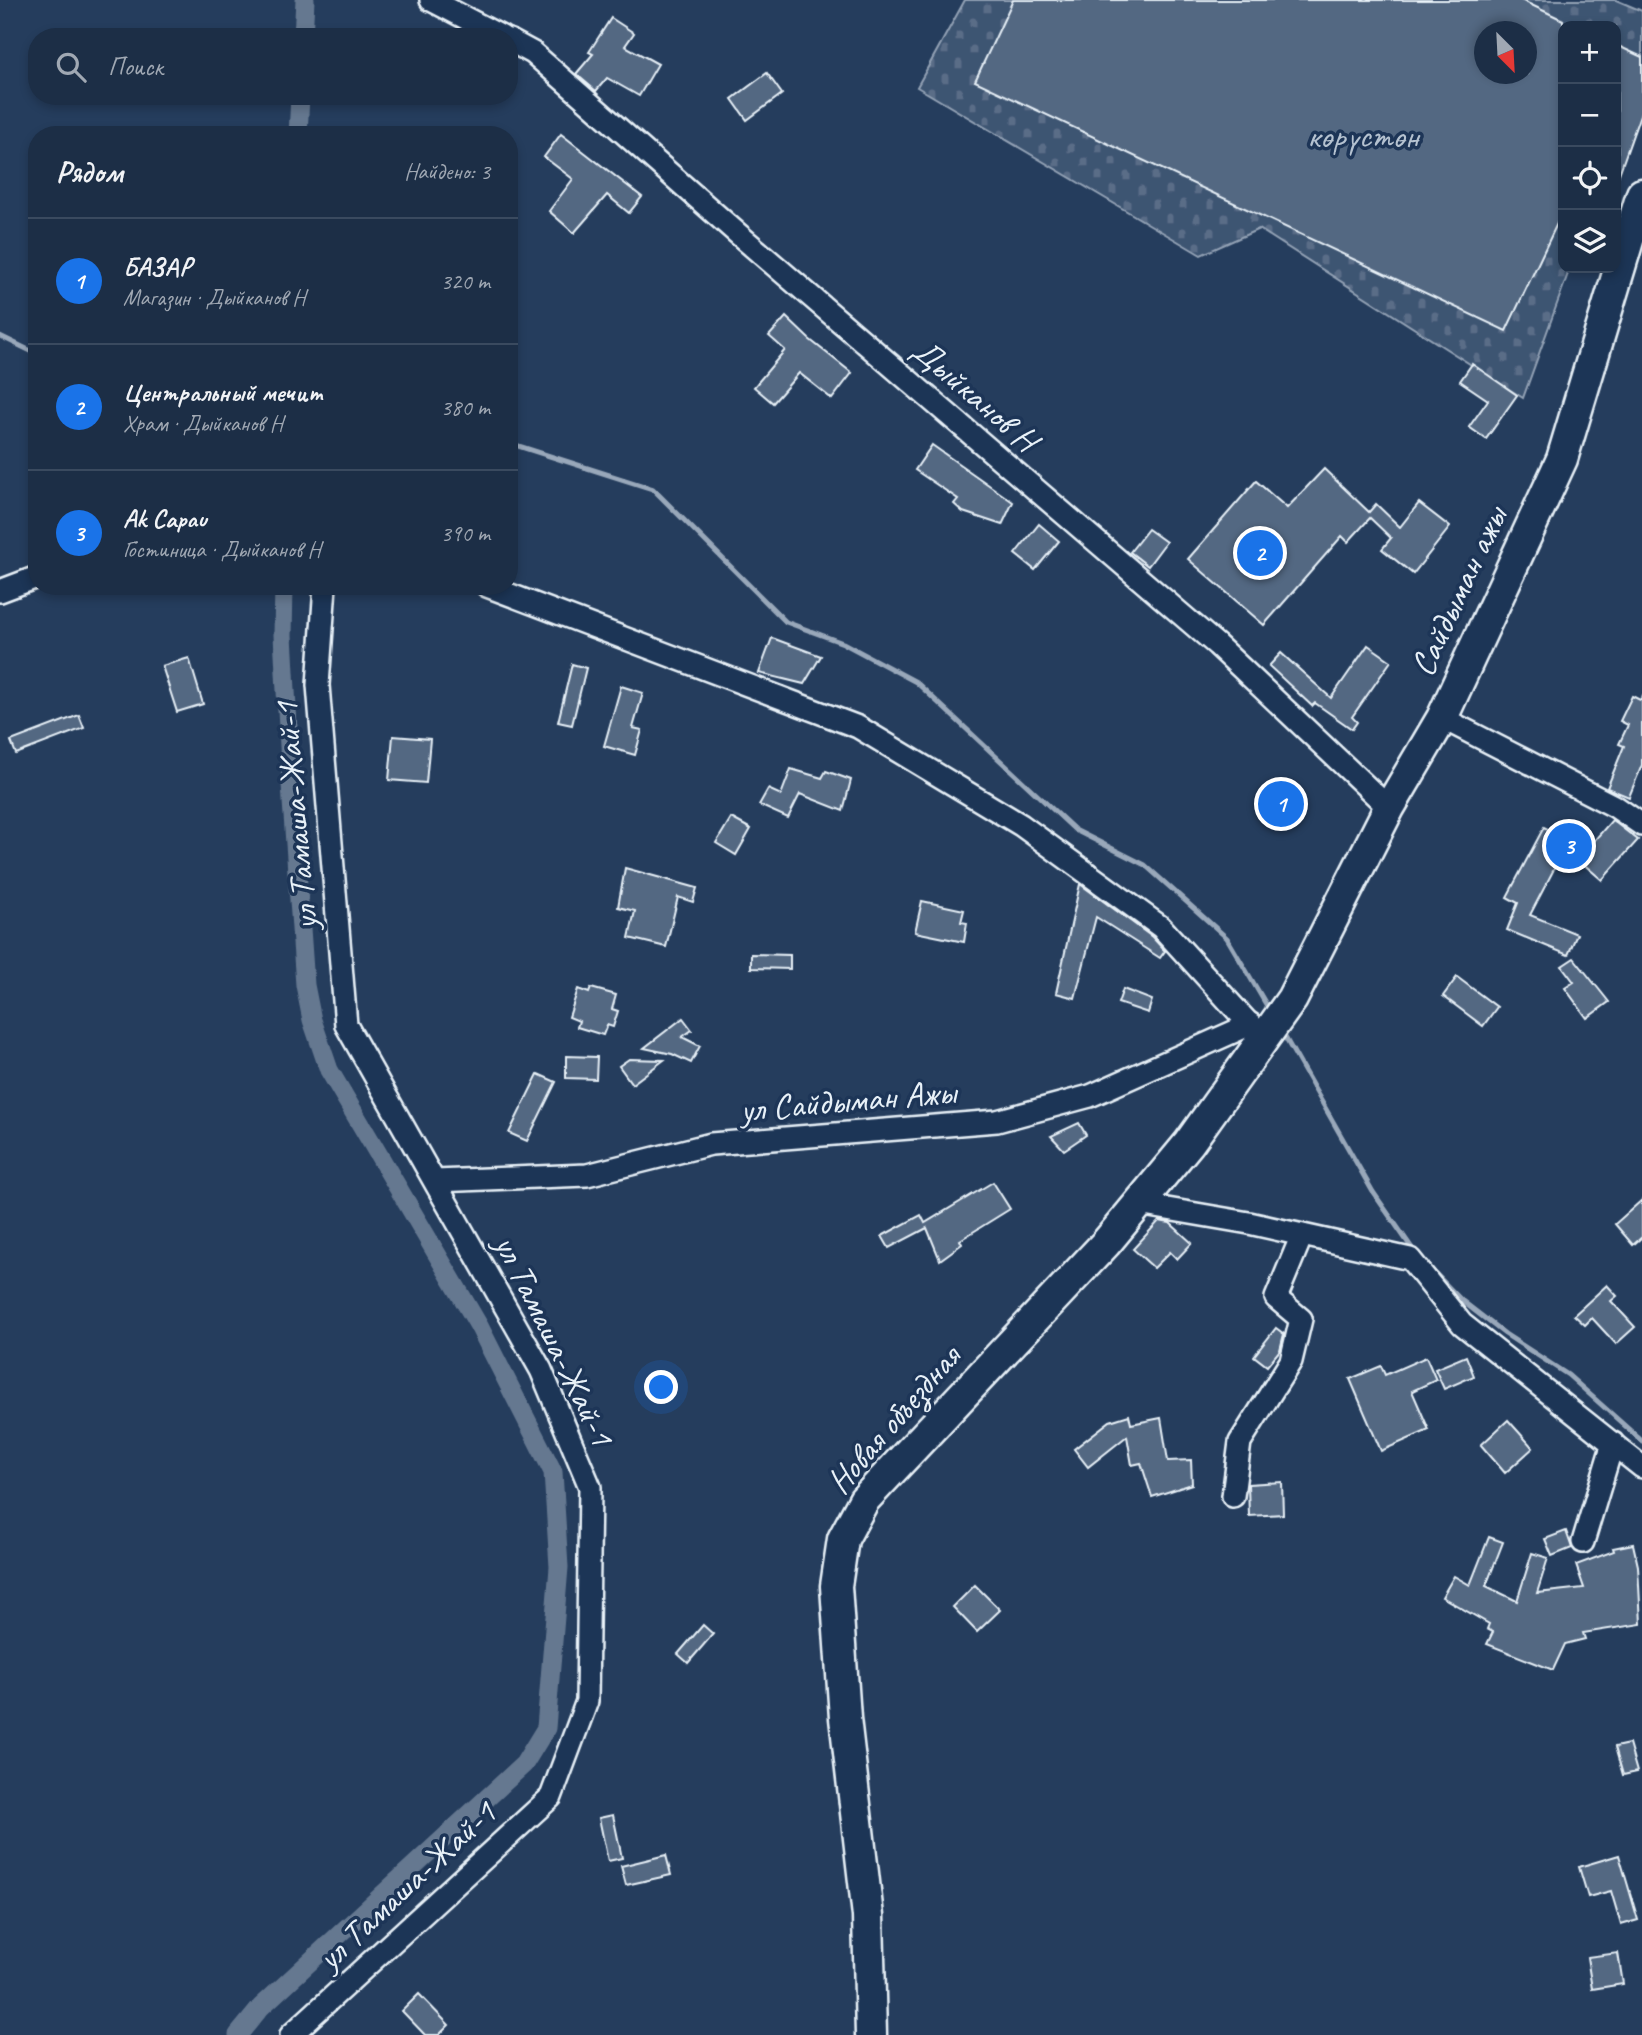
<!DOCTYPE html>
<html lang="ru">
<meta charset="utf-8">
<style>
:root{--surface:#1c2e46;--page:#25364d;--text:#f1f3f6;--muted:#a0a8b3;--line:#3a4a5f;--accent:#1a73e8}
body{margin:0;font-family:Caveat,sans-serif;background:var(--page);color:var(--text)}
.controls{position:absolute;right:21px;top:21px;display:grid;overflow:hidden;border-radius:14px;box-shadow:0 4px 10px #0003}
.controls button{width:63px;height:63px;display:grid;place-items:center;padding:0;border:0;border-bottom:2px solid var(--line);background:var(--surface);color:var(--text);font:35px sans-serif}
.compass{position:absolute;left:1474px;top:21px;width:63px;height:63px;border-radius:50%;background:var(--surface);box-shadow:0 4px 10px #0003;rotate:156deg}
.you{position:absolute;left:662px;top:1388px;width:24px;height:24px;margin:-18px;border:5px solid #fff;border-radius:50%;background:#1a73e8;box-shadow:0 0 0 10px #1a73e833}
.badge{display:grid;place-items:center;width:46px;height:46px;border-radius:50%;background:var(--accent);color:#fff;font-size:23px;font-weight:700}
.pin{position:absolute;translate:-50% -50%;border:4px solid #fff;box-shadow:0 2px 7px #0006}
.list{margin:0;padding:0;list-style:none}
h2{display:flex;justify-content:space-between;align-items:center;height:91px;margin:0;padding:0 28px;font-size:30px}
h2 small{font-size:23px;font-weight:400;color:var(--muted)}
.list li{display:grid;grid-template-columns:46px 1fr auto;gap:21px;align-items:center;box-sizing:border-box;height:126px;padding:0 28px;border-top:2px solid var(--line)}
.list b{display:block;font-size:26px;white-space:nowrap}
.list p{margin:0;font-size:23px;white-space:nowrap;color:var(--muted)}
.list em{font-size:23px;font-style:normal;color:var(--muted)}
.icon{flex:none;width:38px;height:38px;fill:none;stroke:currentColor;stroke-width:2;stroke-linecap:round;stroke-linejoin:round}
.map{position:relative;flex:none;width:1642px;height:2035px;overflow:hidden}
.search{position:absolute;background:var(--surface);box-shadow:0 4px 10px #0003;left:28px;top:28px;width:490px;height:77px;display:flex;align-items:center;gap:18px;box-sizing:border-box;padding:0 24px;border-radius:28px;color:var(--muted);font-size:26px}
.panel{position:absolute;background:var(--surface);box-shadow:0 4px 10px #0003;left:28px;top:126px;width:490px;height:469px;border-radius:28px}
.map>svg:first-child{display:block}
.cemetery{fill:url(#cemetery-stones);stroke:#93a2b5;stroke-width:2;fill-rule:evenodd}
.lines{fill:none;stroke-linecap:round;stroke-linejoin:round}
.stream{stroke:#99a8ba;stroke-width:5}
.canal{stroke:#657890;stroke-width:19}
.building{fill:#536782;stroke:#e8f1f8;stroke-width:2;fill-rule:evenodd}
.street-casing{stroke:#e8f1f8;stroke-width:26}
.secondary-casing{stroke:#e8f1f8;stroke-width:35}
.street{stroke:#1d3557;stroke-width:21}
.secondary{stroke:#1d3557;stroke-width:30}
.labels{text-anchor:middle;stroke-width:7;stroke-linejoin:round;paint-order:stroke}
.park-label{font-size:35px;fill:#b5c2d0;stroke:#1d3557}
.street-label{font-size:35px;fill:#e8f1f8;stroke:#1d3557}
</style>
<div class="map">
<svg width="1642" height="2035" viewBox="0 0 1642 2035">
<defs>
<pattern id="cemetery-stones" width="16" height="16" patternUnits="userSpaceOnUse" patternTransform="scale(1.75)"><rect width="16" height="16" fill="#3e5472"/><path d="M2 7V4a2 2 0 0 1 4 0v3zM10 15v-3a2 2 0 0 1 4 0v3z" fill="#5a6d87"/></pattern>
</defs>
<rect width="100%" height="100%" fill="#253d5d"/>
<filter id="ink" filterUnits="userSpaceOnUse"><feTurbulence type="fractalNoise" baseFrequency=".0143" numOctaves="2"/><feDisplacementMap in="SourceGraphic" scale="14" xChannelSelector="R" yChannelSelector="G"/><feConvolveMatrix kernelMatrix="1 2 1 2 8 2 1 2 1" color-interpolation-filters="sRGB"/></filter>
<g filter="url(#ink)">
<path class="cemetery" d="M965 0H1616L1642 11V68L1616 141V26H1563V268H1570L1523 398 1259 229 1201 255 917 87ZM1484 32H1526V74H1484Z"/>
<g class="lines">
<g class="stream">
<polyline points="0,336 37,354"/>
<polyline points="509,443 653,489 786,622 843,643 916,682 1075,830 1145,865 1227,938 1270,1011"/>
<polyline points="1282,1032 1373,1192 1416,1254"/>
<polyline points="1428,1266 1461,1300 1505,1334 1568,1375 1642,1441"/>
</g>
<g class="canal">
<polyline points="303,37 305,0"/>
<polyline points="298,135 300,96"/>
<polyline points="238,2035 261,2007 524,1764 546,1728 559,1567 553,1472 479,1326 329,1070 312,1020 305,985 292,801 283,635 284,586"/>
</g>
</g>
<g class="building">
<path d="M1013 0H1521L1563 20V211L1506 331 975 81ZM1485 32H1527V74H1485Z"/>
<polygon points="611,18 634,33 625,46 658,64 639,96 607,78 596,91 576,74 593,54 589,52"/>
<polygon points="1616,45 1642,57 1642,109 1618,177"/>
<polygon points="767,73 782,94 747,120 732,99"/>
<polygon points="561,134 642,197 629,213 607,195 574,233 549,211 573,179 544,157"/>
<polygon points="786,317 809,339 852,373 832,399 799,373 773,403 754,387 785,350 769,336"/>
<polygon points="1472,364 1517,395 1486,439 1469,427 1488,400 1460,381"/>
<polygon points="932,445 1013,502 1002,525 963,512 954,504 958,499 915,470"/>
<polygon points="1324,469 1369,512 1376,504 1400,527 1419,503 1450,527 1413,574 1382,549 1391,538 1370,518 1348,542 1342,536 1264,625 1188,559 1256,481 1287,508"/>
<polygon points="1039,524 1059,541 1035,570 1015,554"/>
<polygon points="1148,529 1166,542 1148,566 1130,552"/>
<polygon points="772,638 821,656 804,684 759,673"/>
<polygon points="1368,645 1391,661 1352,717 1357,722 1352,729 1315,703 1312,706 1269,666 1281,653 1331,698"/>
<polygon points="189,658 203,704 177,712 162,666"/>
<polygon points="572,664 586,668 572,725 558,722"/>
<polygon points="621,686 643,693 633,728 642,730 635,755 604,746"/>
<polygon points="1632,696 1640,700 1642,697 1642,765 1629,797 1607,788 1624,746 1619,744 1628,725 1620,721"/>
<polygon points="79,715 84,728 16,754 11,741"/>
<polygon points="393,736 430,739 426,783 389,780"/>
<polygon points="791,769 822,778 826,771 851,780 843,811 800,794 788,818 759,805 768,789 781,795"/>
<polygon points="731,818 751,829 736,855 716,843"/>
<polygon points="1612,820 1638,840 1602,880 1565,848 1530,915 1577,934 1568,955 1507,930 1518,903 1507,897 1544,827 1587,849"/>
<polygon points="625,868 697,888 693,902 678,897 666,947 629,938 635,911 618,907"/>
<polygon points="1080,884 1152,937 1165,951 1160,958 1096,917 1075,998 1056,993"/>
<polygon points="922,901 964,910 961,922 967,923 964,942 915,932"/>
<polygon points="751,954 790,955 790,969 751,968"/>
<polygon points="1574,958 1609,1002 1587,1018 1565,988 1574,982 1562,966"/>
<polygon points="1457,977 1497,1007 1483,1026 1443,996"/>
<polygon points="591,988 616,995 612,1009 618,1011 613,1027 607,1025 603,1035 577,1027 579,1021 569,1017 578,989 589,993"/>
<polygon points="1123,989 1152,1000 1148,1013 1118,1003"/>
<polygon points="683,1018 692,1030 682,1037 700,1046 691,1063 672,1054 644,1048"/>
<polygon points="566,1056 597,1057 596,1079 566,1078"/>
<polygon points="629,1059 664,1060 632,1084 619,1066"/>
<polygon points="538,1074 556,1082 527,1141 509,1133"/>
<polygon points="1079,1123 1086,1135 1064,1150 1051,1136"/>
<polygon points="993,1182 1010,1209 960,1240 962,1244 940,1260 927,1228 889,1248 882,1236 921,1215 925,1223"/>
<polygon points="1642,1200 1642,1237 1633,1245 1615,1224"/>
<polygon points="1159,1221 1170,1223 1192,1243 1177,1259 1170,1252 1154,1268 1133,1249"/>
<polygon points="1607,1285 1617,1296 1611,1301 1635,1327 1616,1344 1592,1318 1585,1325 1574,1315"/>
<polygon points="1276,1328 1284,1334 1280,1350 1267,1366 1254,1356"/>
<polygon points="1466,1356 1474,1376 1444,1389 1435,1369"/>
<polygon points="1426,1357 1436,1380 1412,1391 1429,1430 1381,1451 1350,1379 1381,1366 1385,1375"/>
<polygon points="1129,1415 1131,1424 1161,1418 1168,1461 1191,1460 1192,1484 1152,1497 1141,1463 1132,1465 1127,1436 1088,1467 1074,1449 1110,1421"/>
<polygon points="1508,1420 1533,1448 1505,1473 1481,1445"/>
<polygon points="1282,1482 1283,1514 1249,1516 1248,1484"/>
<polygon points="1566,1531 1572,1548 1552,1556 1545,1539"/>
<polygon points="1489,1537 1503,1542 1486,1586 1517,1601 1532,1553 1548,1558 1537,1593 1584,1588 1576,1565 1614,1551 1613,1548 1633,1544 1638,1566 1641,1624 1583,1633 1585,1639 1565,1644 1553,1670 1487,1644 1493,1632 1487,1629 1489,1624 1442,1597 1454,1576 1470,1585"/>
<polygon points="975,1585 1000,1610 977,1632 953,1607"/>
<polygon points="703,1625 713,1634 688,1663 678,1654"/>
<polygon points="1629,1744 1637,1772 1623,1775 1615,1747"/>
<polygon points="613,1815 622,1858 608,1861 599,1818"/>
<polygon points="666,1855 671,1875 626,1885 621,1866"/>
<polygon points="1619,1855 1638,1920 1621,1925 1611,1891 1588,1897 1579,1867"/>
<polygon points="1618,1953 1623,1984 1592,1989 1587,1957"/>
<polygon points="419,1994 449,2025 439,2035 425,2035 402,2011"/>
</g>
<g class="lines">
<defs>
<g id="street">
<polyline points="431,0 502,37"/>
<polyline points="509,40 533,53 737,233 1217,645 1389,808"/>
<polyline points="487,586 858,727 1021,825 1161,927 1263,1039"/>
<polyline points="0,591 37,577"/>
<polyline points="1442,718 1616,807 1642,825"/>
<polyline points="435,1181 587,1175 711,1144 997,1121 1090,1096 1251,1024"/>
<polyline points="1138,1204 1249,1223 1410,1259 1462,1324 1642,1467"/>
<polyline points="1233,1496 1240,1442 1291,1361 1301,1319 1276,1298 1302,1235"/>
<polyline points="1583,1542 1613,1443"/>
<polyline points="291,2035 551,1797 587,1701 590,1487 541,1370 346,1025 318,685 325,586"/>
</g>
<polyline id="secondary" points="871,2035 868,1916 845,1718 836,1586 843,1539 864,1500 1106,1243 1189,1143 1292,999 1389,808 1442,718 1562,459 1642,194"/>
</defs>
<use href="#street" class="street-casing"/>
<use href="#secondary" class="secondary-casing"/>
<use href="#street" class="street"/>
<use href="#secondary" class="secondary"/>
</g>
</g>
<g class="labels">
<g class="park-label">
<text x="1363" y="147">көрүстөн</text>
</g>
<g class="street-label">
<text transform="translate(975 394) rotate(41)" y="12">Дыйканов Н</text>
<text transform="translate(1458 591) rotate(-65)" y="12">Сайдыман ажы</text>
<text transform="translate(295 816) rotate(-95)" y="12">ул Тамаша-Жай-1</text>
<text transform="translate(848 1100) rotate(-5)" y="12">ул Сайдыман Ажы</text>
<text transform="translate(555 1340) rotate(64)" y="12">ул Тамаша-Жай-1</text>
<text transform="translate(893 1419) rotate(-49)" y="12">Новая объездная</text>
<text transform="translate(406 1885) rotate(-43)" y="12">ул Тамаша-Жай-1</text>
</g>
</g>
</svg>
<div class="controls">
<button>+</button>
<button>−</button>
<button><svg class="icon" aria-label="locate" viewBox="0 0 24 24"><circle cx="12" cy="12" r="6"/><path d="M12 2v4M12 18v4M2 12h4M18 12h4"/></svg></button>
<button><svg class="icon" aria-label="layers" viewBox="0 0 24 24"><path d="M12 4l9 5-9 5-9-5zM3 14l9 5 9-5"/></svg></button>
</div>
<svg class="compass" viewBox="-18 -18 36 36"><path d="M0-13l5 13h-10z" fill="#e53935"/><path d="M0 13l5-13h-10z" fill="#a0a8b3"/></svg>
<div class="you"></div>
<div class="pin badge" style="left:1281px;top:804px">1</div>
<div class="pin badge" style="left:1260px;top:553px">2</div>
<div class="pin badge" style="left:1569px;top:846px">3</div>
<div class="search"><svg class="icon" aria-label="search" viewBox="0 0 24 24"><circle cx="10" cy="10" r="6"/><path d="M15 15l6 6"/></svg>Поиск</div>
<section class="panel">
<h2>Рядом<small>Найдено: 3</small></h2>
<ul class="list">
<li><span class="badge">1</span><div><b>БАЗАР</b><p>Магазин · Дыйканов Н</p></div><em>320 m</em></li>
<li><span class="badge">2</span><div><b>Центральный мечит</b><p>Храм · Дыйканов Н</p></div><em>380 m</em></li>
<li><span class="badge">3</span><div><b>Ak Capau</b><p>Гостиница · Дыйканов Н</p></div><em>390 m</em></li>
</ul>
</section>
</div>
